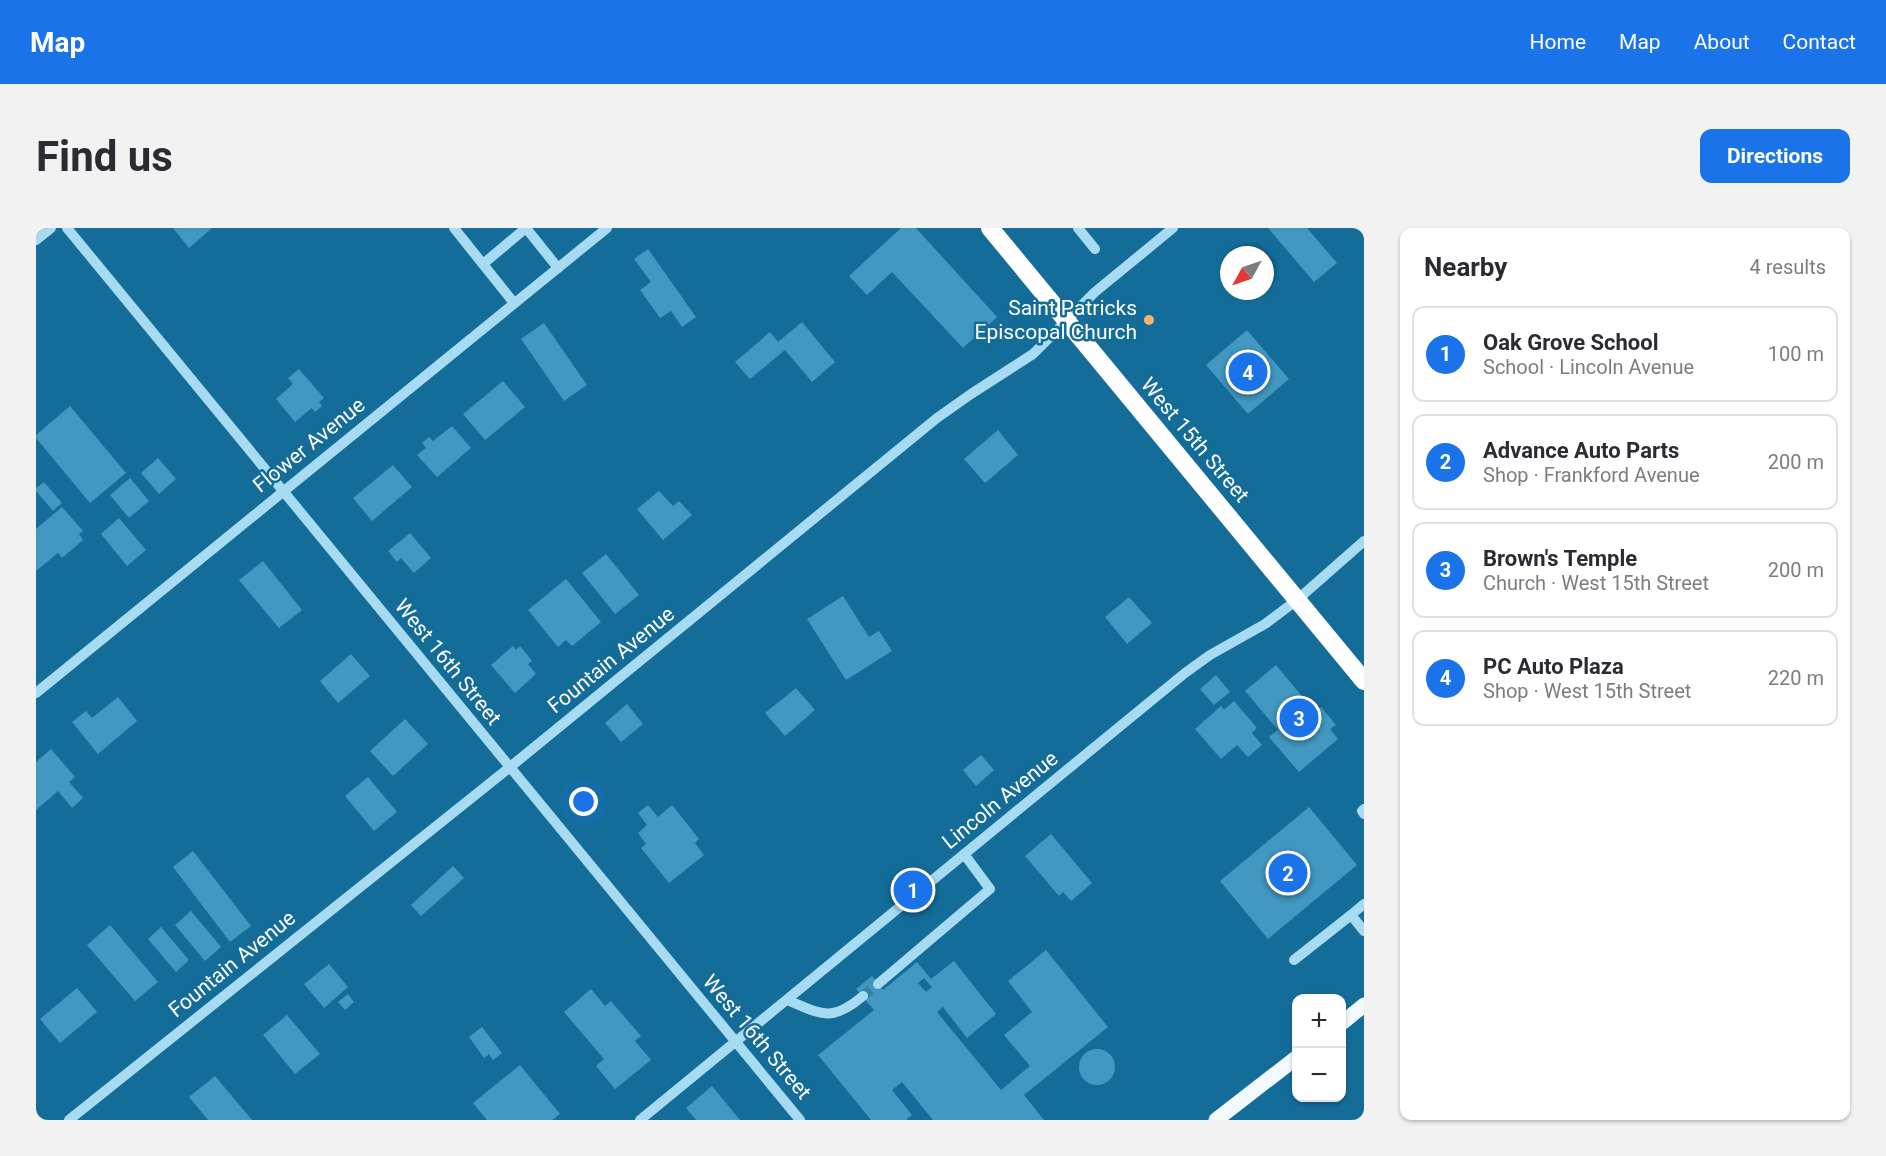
<!DOCTYPE html>
<meta charset="utf-8">
<style>
:root{--surface:#fff;--page:#f2f2f3;--text:#2b2b33;--muted:#7c7c81;--line:#e1e1e2;--accent:#1a73e8}
body{margin:0;font-family:Roboto,sans-serif;background:var(--page);color:var(--text)}
.controls{position:absolute;right:18px;bottom:18px;display:grid;overflow:hidden;border-radius:12px;box-shadow:0 2px 4px #0004}
.controls button{width:54px;height:54px;display:grid;place-items:center;padding:0;border:0;border-bottom:2px solid var(--line);background:var(--surface);color:var(--text);font:30px sans-serif}
.compass{position:absolute;left:1184px;top:18px;width:54px;height:54px;border-radius:50%;background:var(--surface);box-shadow:0 2px 4px #0004;rotate:230deg}
.you{position:absolute;left:548px;top:574px;width:21px;height:21px;margin:-15px;border:4px solid #fff;border-radius:50%;background:#1a73e8;box-shadow:0 0 0 9px #1a73e833}
.badge{display:grid;place-items:center;width:39px;height:39px;border-radius:50%;background:var(--accent);color:#fff;font-size:20px;font-weight:700}
.pin{position:absolute;translate:-50% -50%;border:3px solid #fff;box-shadow:0 2px 6px #0006}
.list{margin:0;padding:0;list-style:none}
h2{display:flex;justify-content:space-between;align-items:center;height:78px;margin:0;padding:0 24px;font-size:26px}
h2 small{font-size:20px;font-weight:400;color:var(--muted)}
.list li{display:grid;grid-template-columns:39px 1fr auto;gap:18px;align-items:center;box-sizing:border-box;height:96px;margin:0 12px 12px;padding:0 12px;border:2px solid var(--line);border-radius:12px}
.list b{display:block;font-size:22px;white-space:nowrap}
.list p{margin:0;font-size:20px;white-space:nowrap;color:var(--muted)}
.list em{font-size:20px;font-style:normal;color:var(--muted)}
.map{position:relative;flex:none;width:1328px;height:892px;overflow:hidden;border-radius:12px}
header{display:flex;align-items:center;gap:36px;box-sizing:border-box;height:84px;padding:0 30px;background:var(--accent);color:#fff}
header strong{font-size:28px}
nav{display:flex;gap:33px;margin-inline-start:auto;font-size:21px}
.intro{display:flex;align-items:center;justify-content:space-between;box-sizing:border-box;height:144px;padding:0 36px}
h1{margin:0;font-size:42px}
.button{padding:15px 27px;border-radius:12px;background:var(--accent);color:#fff;font-size:21px;font-weight:700}
main{display:flex;gap:36px;padding:0 36px}
aside{flex:1;background:var(--surface);border-radius:12px;box-shadow:0 2px 4px #0004}
.map>svg:first-child{display:block}
.building{fill:#4298c1;fill-rule:evenodd}
.lines{fill:none;stroke-linecap:round;stroke-linejoin:round}
.minor-tunnel{stroke:#3782a7;stroke-width:10;stroke-dasharray:10 5;stroke-linecap:butt}
.minor{stroke:#a7dbf2;stroke-width:10}
.major{stroke:#f2faff;stroke-width:15}
.highway{stroke:#fff;stroke-width:18}
.poi-dot{fill:#ffb168;stroke:#146c98;stroke-width:2}
.labels{text-anchor:middle;stroke-width:5;stroke-linejoin:round;paint-order:stroke}
.poi-label{font-size:21px;fill:#fff;stroke:#146c98;text-anchor:end}
.street-label{font-size:21px;fill:#fff;stroke:#146c98}
</style>
<header>
<strong>Map</strong>
<nav><a>Home</a><a>Map</a><a>About</a><a>Contact</a></nav>
</header>
<div class="intro"><h1>Find us</h1><a class="button">Directions</a></div>
<main>
<div class="map">
<svg width="1328" height="892" viewBox="0 0 1328 892">
<rect width="100%" height="100%" fill="#146c98"/>
<g class="building">
<polygon points="137,0 176,0 153,20"/>
<polygon points="865,0 880,0 961,89 927,120 856,44 831,67 813,48"/>
<polygon points="1232,0 1271,0 1301,35 1278,54"/>
<polygon points="612,21 660,89 646,99 635,83 624,90 604,62 615,54 598,31"/>
<polygon points="766,94 799,134 776,154 749,122 714,151 699,134 734,104 742,114"/>
<polygon points="508,95 551,157 528,173 485,111"/>
<polygon points="1211,102 1253,151 1212,186 1170,137"/>
<polygon points="263,141 288,170 283,174 286,178 279,184 276,180 259,194 240,171 257,156 252,150"/>
<polygon points="467,153 489,179 449,212 427,186"/>
<polygon points="34,178 90,245 54,275 0,210 0,207"/>
<polygon points="416,198 435,220 401,249 381,227 390,220 386,215 393,209 397,213"/>
<polygon points="962,202 982,227 949,255 928,231"/>
<polygon points="122,230 140,251 123,266 105,245"/>
<polygon points="357,237 376,259 336,293 317,270"/>
<polygon points="94,250 113,273 93,290 74,267"/>
<polygon points="8,254 26,275 17,283 0,263 0,260"/>
<polygon points="623,263 637,278 643,273 656,287 627,312 601,281"/>
<polygon points="26,279 47,303 43,306 47,312 26,330 22,325 0,343 0,301"/>
<polygon points="83,290 110,322 91,338 65,306"/>
<polygon points="374,305 395,330 378,345 365,330 361,334 352,323"/>
<polygon points="570,326 603,367 579,386 546,345"/>
<polygon points="227,333 266,382 243,400 203,352"/>
<polygon points="530,351 565,394 536,418 530,412 522,419 492,382"/>
<polygon points="807,368 833,409 843,403 856,423 810,452 771,391"/>
<polygon points="1093,369 1116,395 1091,416 1069,389"/>
<polygon points="477,418 480,422 484,418 496,433 492,436 500,446 479,465 455,437"/>
<polygon points="315,426 334,448 302,475 284,453"/>
<polygon points="1240,437 1279,484 1285,479 1300,497 1294,501 1302,511 1263,544 1233,509 1242,502 1209,463"/>
<polygon points="1180,447 1194,464 1178,477 1164,461"/>
<polygon points="760,460 779,482 749,508 729,485"/>
<polygon points="82,469 101,493 62,526 36,494 50,483 56,490"/>
<polygon points="1198,473 1221,500 1216,505 1226,517 1212,529 1201,517 1185,531 1159,501 1185,478 1188,482"/>
<polygon points="591,476 607,496 585,514 569,495"/>
<polygon points="369,491 392,516 357,548 334,523"/>
<polygon points="15,521 39,549 33,554 47,570 36,580 22,563 0,582 0,534"/>
<polygon points="945,527 958,542 940,558 927,542"/>
<polygon points="332,549 361,584 338,603 309,568"/>
<polygon points="612,577 622,589 636,577 663,611 659,615 668,627 633,655 605,620 610,616 602,605 611,597 602,585"/>
<polygon points="1273,579 1321,637 1232,711 1184,653"/>
<polygon points="1015,606 1056,655 1035,673 1027,664 1023,668 989,628"/>
<polygon points="157,623 215,698 194,714 137,639"/>
<polygon points="417,638 428,650 385,688 375,677"/>
<polygon points="155,683 185,719 169,733 139,697"/>
<polygon points="74,697 122,754 99,773 51,717"/>
<polygon points="125,699 153,732 140,744 112,711"/>
<path d="M1010 722 1072 799 988 867 1008 892H897L866 854 856 862 876 887 870 892H835L782 827 838 782 820 761 836 748 847 762 881 734 895 751 918 733 960 786 931 810 907 779 901 784 965 862 994 838 968 807 996 784 972 753ZM888 750 896 759 890 764 882 755Z"/>
<polygon points="293,736 312,759 288,780 268,756"/>
<polygon points="41,760 61,784 24,815 4,791"/>
<polygon points="555,761 569,778 575,773 605,808 599,813 615,832 579,861 560,838 568,831 528,784"/>
<polygon points="312,766 318,774 309,782 302,774"/>
<polygon points="251,787 284,826 259,846 227,807"/>
<polygon points="446,799 466,825 457,832 453,826 448,830 433,809"/>
<circle cx="1061" cy="839" r="18"/>
<polygon points="484,837 524,886 516,892 451,892 437,875"/>
<polygon points="179,848 216,892 172,892 153,869"/>
<polygon points="676,858 704,892 660,892 650,880"/>
</g>
<g class="lines">
<polyline class="minor-tunnel" points="827,768 842,756"/>
<g class="minor">
<polyline points="31,0 764,892"/>
<polyline points="418,0 478,75"/>
<polyline points="490,0 522,40"/>
<polyline points="1042,0 1059,21"/>
<polyline points="0,12 15,0"/>
<polyline points="447,36 490,0"/>
<polyline points="0,465 571,0"/>
<polyline points="1328,581 1326,583 1328,586"/>
<polyline points="1315,687 1328,676"/>
<polyline points="1258,732 1315,687 1328,703"/>
<polyline points="842,756 954,661 928,626"/>
<path d="M751 772C785 786 795 795 827 768"/>
<polyline points="33,892 473,540 901,190 935,166 997,126 1059,64 1137,0"/>
<polyline points="604,892 1149,445 1174,427 1229,396 1261,372 1328,313"/>
</g>
<g class="major">
<polyline points="1306,795 1328,777"/>
<polyline points="1180,892 1260,830"/>
</g>
<polyline class="highway" points="954,0 1328,453"/>
</g>
<circle class="poi-dot" cx="1113" cy="92" r="6"/>
<g class="labels">
<g class="poi-label">
<text x="1101" y="87">Saint Patricks<tspan x="1101" dy="24">Episcopal Church</tspan></text>
</g>
<g class="street-label">
<text transform="translate(1159 212) rotate(50)" y="7">West 15th Street</text>
<text transform="translate(273 217) rotate(-39)" y="7">Flower Avenue</text>
<text transform="translate(575 432) rotate(-39)" y="7">Fountain Avenue</text>
<text transform="translate(412 434) rotate(51)" y="7">West 16th Street</text>
<text transform="translate(964 572) rotate(-39)" y="7">Lincoln Avenue</text>
<text transform="translate(196 736) rotate(-39)" y="7">Fountain Avenue</text>
<text transform="translate(721 809) rotate(50)" y="7">West 16th Street</text>
</g>
</g>
</svg>
<div class="controls">
<button>+</button>
<button>−</button>
</div>
<svg class="compass" viewBox="-18 -18 36 36"><path d="M0-13l5 13h-10z" fill="#e53935"/><path d="M0 13l5-13h-10z" fill="#7c7c81"/></svg>
<div class="you"></div>
<div class="pin badge" style="left:877px;top:662px">1</div>
<div class="pin badge" style="left:1252px;top:645px">2</div>
<div class="pin badge" style="left:1263px;top:490px">3</div>
<div class="pin badge" style="left:1212px;top:144px">4</div>
</div>
<aside>
<h2>Nearby<small>4 results</small></h2>
<ul class="list">
<li><span class="badge">1</span><div><b>Oak Grove School</b><p>School · Lincoln Avenue</p></div><em>100 m</em></li>
<li><span class="badge">2</span><div><b>Advance Auto Parts</b><p>Shop · Frankford Avenue</p></div><em>200 m</em></li>
<li><span class="badge">3</span><div><b>Brown's Temple</b><p>Church · West 15th Street</p></div><em>200 m</em></li>
<li><span class="badge">4</span><div><b>PC Auto Plaza</b><p>Shop · West 15th Street</p></div><em>220 m</em></li>
</ul>
</aside>
</main>
